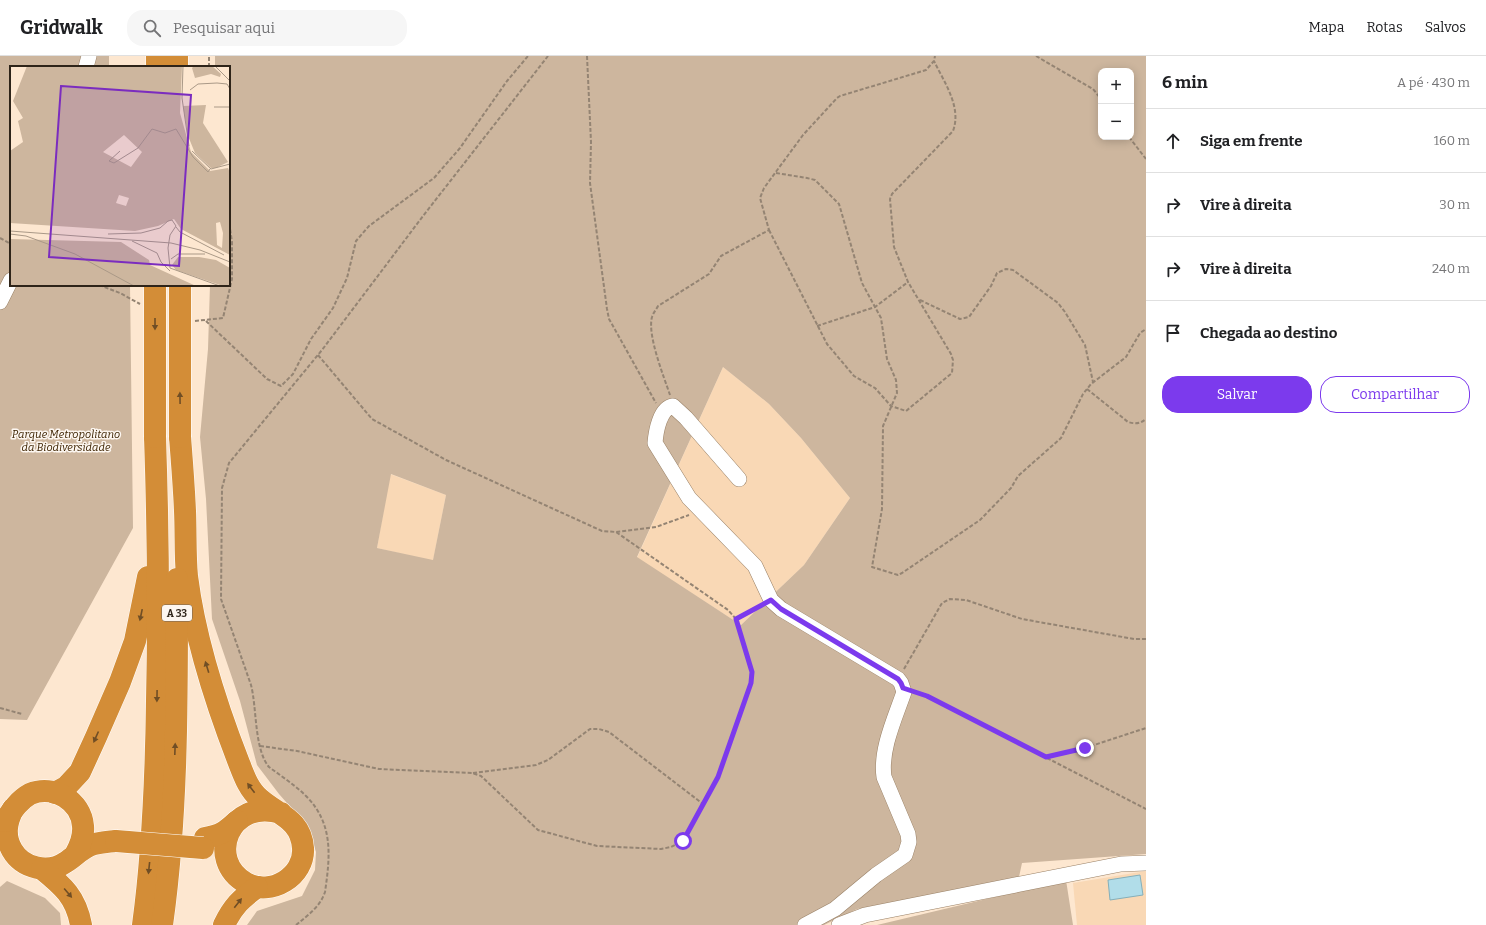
<!DOCTYPE html>
<html lang="pt">
<meta charset="utf-8">
<style>
:root{--surface:#fff;--page:#f6f6f6;--text:#202124;--muted:#757577;--line:#e0e0e0;--accent:#7c3aed}
body{margin:0;font-family:Bitter,serif;background:var(--page);color:var(--text)}
.controls{position:absolute;right:12px;top:12px;display:grid;overflow:hidden;border-radius:8px;box-shadow:0 2px 10px #0003}
.controls button{width:36px;height:36px;display:grid;place-items:center;padding:0;border:0;border-bottom:1px solid var(--line);background:var(--surface);color:var(--text);font:20px sans-serif}
.stop{position:absolute;width:12px;height:12px;margin:-9px;border:3px solid #7c3aed;border-radius:50%;background:#fff}
.stop.end{background:#7c3aed;border-color:#fff;box-shadow:0 1px 4px #0008}
.list{margin:0;padding:0;list-style:none}
h2{display:flex;justify-content:space-between;align-items:center;height:52px;margin:0;padding:0 16px;font-size:17px}
h2 small{font-size:13px;font-weight:400;color:var(--muted)}
.list li{display:grid;grid-template-columns:26px 1fr auto;gap:12px;align-items:center;box-sizing:border-box;height:64px;padding:0 16px;border-top:1px solid var(--line)}
.list b{display:block;font-size:15px;white-space:nowrap}
.list em{font-size:13px;font-style:normal;color:var(--muted)}
.actions{display:flex;gap:8px;padding:12px 16px}
.actions a{flex:1;padding:9px 0;border:1px solid var(--accent);border-radius:16px;text-align:center;font-size:14px;color:var(--accent)}
.actions .main{background:var(--accent);color:#fff}
.icon{flex:none;width:22px;height:22px;fill:none;stroke:currentColor;stroke-width:2;stroke-linecap:round;stroke-linejoin:round}
.map{position:relative;flex:none;width:1146px;height:869px;overflow:hidden}
header{display:flex;align-items:center;gap:24px;box-sizing:border-box;height:56px;padding:0 20px;background:var(--surface);border-bottom:1px solid var(--line)}
header strong{font-size:19px}
nav{display:flex;gap:22px;margin-inline-start:auto;font-size:14px}
.search{width:280px;height:36px;background:var(--page);display:flex;align-items:center;gap:10px;box-sizing:border-box;padding:0 14px;border-radius:16px;color:var(--muted);font-size:15px}
main{display:flex}
aside{flex:1;background:var(--surface)}
.map>svg:first-child{display:block}
.built{fill:#f9d8b5}
.green{fill:#cdb69e;fill-rule:evenodd}
.building{fill:#b1dde9;stroke:#84afba}
.lines{fill:none;stroke-linecap:round;stroke-linejoin:round}
.minor-casing{stroke:#998066;stroke-width:16}
.highway-casing{stroke:#fff;stroke-width:23}
.path{stroke:#948473;stroke-width:2;stroke-dasharray:4 2;stroke-linecap:butt}
.minor{stroke:#fff;stroke-width:15}
.highway{stroke:#d38d37;stroke-width:22}
.highway-bridge-casing{stroke:#fff;stroke-width:23;stroke-linecap:butt}
.highway-bridge{stroke:#d38d37;stroke-width:22}
.oneway{fill:#704e25}
.route{stroke:#7c3aed;stroke-width:5}
.labels{text-anchor:middle;stroke-width:3;stroke-linejoin:round;paint-order:stroke}
.shield{fill:#fdf7f1;stroke:#6c635a;stroke-width:1}
.shield-label{font-size:10px;font-weight:bold;fill:#2e2419}
.park-label{font-size:11px;font-style:italic;fill:#3d2301;stroke:#fdf7f1}
.inset-road{fill:none;stroke:#aa9987;stroke-width:1}
.view{fill:#7b2cbf;fill-opacity:0.15;stroke:#7b2cbf;stroke-width:2}
.inset-edge{fill:none;stroke:#2e2419;stroke-width:2}
</style>
<header>
<strong>Gridwalk</strong>
<div class="search"><svg class="icon" aria-label="search" viewBox="0 0 24 24"><circle cx="10" cy="10" r="6"/><path d="M15 15l6 6"/></svg>Pesquisar aqui</div>
<nav><a>Mapa</a><a>Rotas</a><a>Salvos</a></nav>
</header>
<main>
<div class="map">
<svg width="1146" height="869" viewBox="0 0 1146 869">
<rect width="100%" height="100%" fill="#fde7d0"/>
<g class="built">
<polygon points="723,311 769,348 801,382 850,442 804,509 741,569 637,502"/>
<polygon points="390,418 446,439 433,505 377,492"/>
<polygon points="1146,815 1146,869 1077,869 1073,827"/>
</g>
<g class="green">
<polygon points="0,0 109,0 109,11 11,11 11,229 130,229 133,472 27,664 0,663"/>
<path d="M215 0H1146V798L1022 807 1019 821 857 853 824 869H247L257 855 302 840 315 814 316 796 308 771 279 738 257 709 240 645 212 563 206 443 200 381 208 293 210 229H229V11H215ZM1101 15H1131V81H1101ZM723 311 769 348 801 382 850 442 804 509 741 569 637 501ZM391 418 446 439 433 504 377 492Z"/>
<polygon points="1066,824 1073,869 877,869"/>
<polygon points="7,825 45,842 60,857 61,869 0,869 0,831"/>
</g>
<polygon class="building" points="1140,819 1143,839 1110,844 1108,824"/>
<g class="lines">
<defs>
<g id="minor">
<polyline points="86,11 89,0"/>
<polyline points="0,246 11,224"/>
<path d="M739 423 686 362 673 350C660 352 656 375 655 387L689 442 755 510 771 544 781 553 898 623 901 627 904 636C895 662 880 694 884 721L908 778 909 786 905 799 876 819 835 853 805 869"/>
<polyline points="839,869 865,859 1121,808 1146,807"/>
</g>
<g id="highway">
<polyline points="157,0 157,11"/>
<polyline points="177,0 177,11"/>
<path d="M180 381C182 406 184 431 185 455 186 477 185 499 187 520 195 584 216 648 239 707 244 720 249 734 260 743 278 759 301 763 303 792 305 820 271 841 246 827 205 804 229 741 281 757"/>
<polyline points="55,737 66,731 80,716 96,681 120,626 135,585 148,521"/>
<path d="M13 753C6 767 4 780 12 794 23 813 49 818 66 806 74 801 80 794 89 790 97 786 107 786 116 785"/>
<path d="M5 765C12 754 19 744 30 738 54 728 81 745 83 770 84 780 81 788 76 797"/>
<path d="M205 782C221 779 225 776 237 765"/>
<path d="M42 813C63 830 76 841 81 869"/>
<path d="M143 869C153 795 156 720 157 645 159 557 158 469 155 381"/>
<path d="M162 869C178 755 177 638 177 523"/>
<path d="M224 869C233 850 241 843 257 831"/>
</g>
</defs>
<use href="#minor" class="minor-casing"/>
<use href="#highway" class="highway-casing"/>
<g class="path">
<polyline points="587,0 591,86 590,127 607,253 609,263 656,347"/>
<polyline points="1036,0 1093,33 1101,43"/>
<polyline points="209,11 209,0"/>
<polyline points="1129,81 1146,103"/>
<polyline points="776,117 807,122 815,124 839,148 862,227 881,262 887,303 896,324 897,337 883,370 882,453 872,511 898,519 902,517 980,464 1011,432 1018,420 1061,382 1083,338 1091,328 1126,301 1140,277 1146,273"/>
<path d="M769 174 827 288 854 320 875 332 891 350 906 355 952 317 953 304 951 298 908 226 894 191 890 143 892 138 953 75C962 51 944 26 934 5"/>
<polyline points="0,182 11,188"/>
<polyline points="99,229 120,237 140,248"/>
<polyline points="920,244 960,263 969,261 991,230 997,217 1006,213 1013,214 1058,247 1065,256 1085,289 1093,326"/>
<polyline points="195,265 223,262 232,223 232,186 229,166"/>
<polyline points="206,265 267,323 281,330 293,318 311,283 333,252 347,222 356,185 369,170 434,122 460,92 507,25 528,0"/>
<polyline points="817,270 875,251 908,226"/>
<polyline points="318,299 372,363 446,404 602,475 616,476 656,471 689,459"/>
<path d="M1087 333 1128 366C1135 368 1140 368 1146 363"/>
<path d="M670 339C664 321 647 279 652 261 653 257 656 254 658 250L709 218 721 200 769 174 760 142 764 132 803 79 837 42 840 40 926 14 934 5 935 0"/>
<polyline points="736,563 761,550"/>
<polyline points="904,613 942,547 950,543 966,544 1022,563 1134,583 1146,583"/>
<polyline points="915,636 927,640 1046,701 1085,692 1146,672"/>
<polyline points="0,652 22,658"/>
<polyline points="260,690 297,695 379,713 472,717 481,720 538,774 597,790 661,793 671,791 683,785 718,721 751,627 751,616 736,563 728,554 616,476"/>
<polyline points="1047,702 1146,753"/>
<polyline points="473,717 536,709 548,704 590,673 599,673 609,676 703,748"/>
<path d="M296 869C308 859 320 851 325 836 330 801 334 768 306 740 295 729 281 720 269 711 254 693 257 652 251 629L221 543 222 432 229 407 322 294 423 160 548 0"/>
</g>
<use href="#minor" class="minor"/>
<use href="#highway" class="highway"/>
<defs>
<g id="highway-bridge">
<polyline points="180,229 180,381"/>
<polyline points="155,381 155,229"/>
<polyline points="116,785 203,792"/>
</g>
</defs>
<use href="#highway-bridge" class="highway-bridge-casing"/>
<use href="#highway-bridge" class="highway-bridge"/>
</g>
<defs><path id="oneway-solid" d="M-6-.8H1V-3.2L6.5 0L1 3.2V.8H-6Z"/></defs>
<g class="oneway">
<use href="#oneway-solid" transform="translate(155 268) rotate(90)"/>
<use href="#oneway-solid" transform="translate(180 342) rotate(-91)"/>
<use href="#oneway-solid" transform="translate(141 559) rotate(102)"/>
<use href="#oneway-solid" transform="translate(207 611) rotate(-107)"/>
<use href="#oneway-solid" transform="translate(157 640) rotate(91)"/>
<use href="#oneway-solid" transform="translate(96 681) rotate(114)"/>
<use href="#oneway-solid" transform="translate(175 693) rotate(-88)"/>
<use href="#oneway-solid" transform="translate(251 732) rotate(-127)"/>
<use href="#oneway-solid" transform="translate(149 812) rotate(96)"/>
<use href="#oneway-solid" transform="translate(68 837) rotate(50)"/>
<use href="#oneway-solid" transform="translate(238 847) rotate(-52)"/>
</g>
<g class="lines">
<polyline class="route" points="683,785 718,721 751,627 752,616 736,563 771,544 781,553 898,623 901,627 903,632 927,640 1046,701 1085,692"/>
</g>
<g class="labels">
<rect class="shield" x="162" y="549" width="30" height="16" rx="3"/>
<g class="shield-label">
<text x="177" y="561">A 33</text>
</g>
<g class="park-label">
<text x="66" y="382">Parque Metropolitano<tspan x="66" dy="13">da Biodiversidade</tspan></text>
</g>
</g>
<g transform="translate(10 10)">
<rect width="220" height="220" fill="#fde7d0"/>
<path d="M17 0H172L170 47 181 86 200 105 218 102 220 107V189L171 163 164 153 148 160 125 165 0 157V85L13 76 8 55 13 52 3 35ZM114 69 132 86 121 101 93 86ZM109 129 119 132 116 140 106 137ZM210 156 213 167 212 182 207 179 206 157ZM184 0H202L211 8 210 11 201 8 185 12 182 2ZM196 39 193 57 218 96 206 102H201L185 87 178 70 173 40ZM0 173 111 176 139 194 140 199 186 220H0ZM168 191H189L206 194 220 202V220H213L166 204 162 199Z" fill="#cdb69e" fill-rule="evenodd"/>
<path class="inset-road" d="M173 0 172 32 179 80M205 0 220 15M180 24 188 18 207 17 217 18 220 23M204 41H220M220 79V93M110 85 99 95 104 97 128 82 142 63 155 67 166 63 183 91 198 106 200 103M182 85 201 103 220 98M166 161 170 166 214 189M0 165 161 177 190 184 220 196M0 168 16 170 65 188 124 220M98 168 131 167 150 162 158 155 162 154 166 160 160 169 158 182 160 202 210 220M122 175 147 187 151 196 160 205M161 193 168 188H195"/>
<path class="view" d="M51 20 181 29 169 200 39 191Z"/>
<rect width="220" height="220" class="inset-edge"/>
</g>
</svg>
<div class="controls">
<button>+</button>
<button>−</button>
</div>
<div class="stop" style="left:683px;top:785px"></div>
<div class="stop end" style="left:1085px;top:692px"></div>
</div>
<aside>
<h2>6 min<small>A pé · 430 m</small></h2>
<ul class="list">
<li><svg class="icon" aria-label="ahead" viewBox="0 0 24 24"><path d="M12 20V5M6 11l6-6 6 6"/></svg><div><b>Siga em frente</b></div><em>160 m</em></li>
<li><svg class="icon" aria-label="right" viewBox="0 0 24 24"><path d="M7 20v-9h11M14 6l5 5-5 5"/></svg><div><b>Vire à direita</b></div><em>30 m</em></li>
<li><svg class="icon" aria-label="right" viewBox="0 0 24 24"><path d="M7 20v-9h11M14 6l5 5-5 5"/></svg><div><b>Vire à direita</b></div><em>240 m</em></li>
<li><svg class="icon" aria-label="arrive" viewBox="0 0 24 24"><path d="M6 21V4h12l-3 4 3 4H6"/></svg><div><b>Chegada ao destino</b></div></li>
</ul>
<div class="actions"><a class="main">Salvar</a><a>Compartilhar</a></div>
</aside>
</main>
